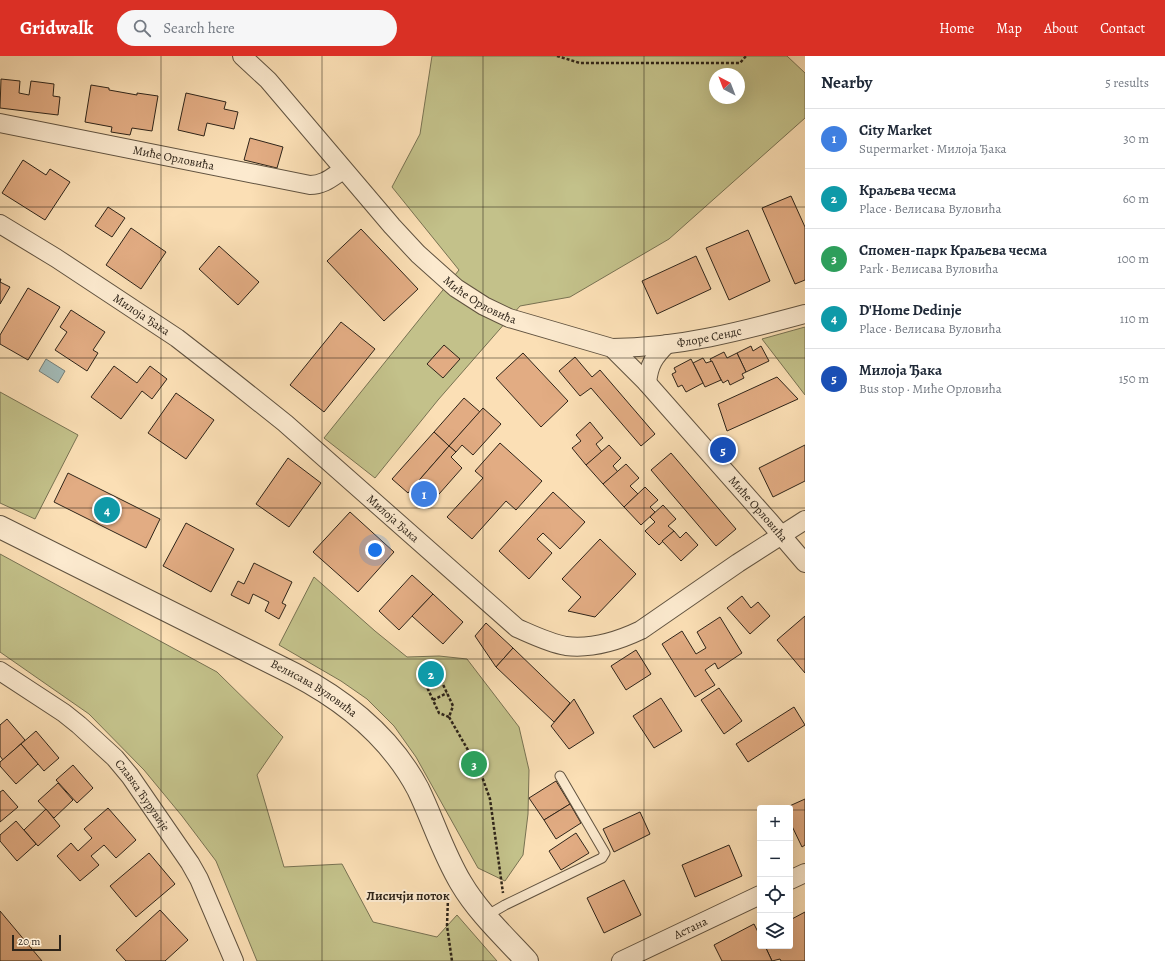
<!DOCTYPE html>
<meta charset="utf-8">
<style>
:root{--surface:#fff;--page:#f6f6f7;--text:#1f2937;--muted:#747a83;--line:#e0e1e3;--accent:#d93025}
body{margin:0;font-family:Alegreya,serif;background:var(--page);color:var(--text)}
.controls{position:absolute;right:12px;bottom:12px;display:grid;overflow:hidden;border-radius:4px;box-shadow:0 4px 16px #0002}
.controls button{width:36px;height:36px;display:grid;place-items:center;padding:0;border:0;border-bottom:1px solid var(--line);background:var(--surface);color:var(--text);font:20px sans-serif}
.compass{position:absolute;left:709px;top:12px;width:36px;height:36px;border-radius:50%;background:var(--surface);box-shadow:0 4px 16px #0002;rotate:318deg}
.scale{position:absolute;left:12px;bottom:10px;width:49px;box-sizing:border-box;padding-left:4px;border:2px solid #2e2419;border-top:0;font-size:11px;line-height:14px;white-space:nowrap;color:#2e2419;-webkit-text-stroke:3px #fceacf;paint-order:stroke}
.you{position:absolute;left:375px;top:494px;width:14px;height:14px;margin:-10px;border:3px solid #fff;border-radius:50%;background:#1a73e8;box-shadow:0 0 0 6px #1a73e833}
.badge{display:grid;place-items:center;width:26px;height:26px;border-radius:50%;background:var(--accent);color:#fff;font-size:13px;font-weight:700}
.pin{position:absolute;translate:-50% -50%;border:2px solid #fff;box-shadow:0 1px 4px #0006}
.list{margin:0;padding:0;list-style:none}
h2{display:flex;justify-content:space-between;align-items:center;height:52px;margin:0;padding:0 16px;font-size:17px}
h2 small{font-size:13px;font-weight:400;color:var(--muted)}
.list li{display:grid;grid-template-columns:26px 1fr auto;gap:12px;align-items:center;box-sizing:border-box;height:60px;padding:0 16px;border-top:1px solid var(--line)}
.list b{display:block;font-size:15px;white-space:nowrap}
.list p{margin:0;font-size:13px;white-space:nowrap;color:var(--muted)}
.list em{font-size:13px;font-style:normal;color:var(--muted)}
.icon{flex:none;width:22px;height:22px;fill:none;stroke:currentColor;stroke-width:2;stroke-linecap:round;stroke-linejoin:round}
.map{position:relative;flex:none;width:805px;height:905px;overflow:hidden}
header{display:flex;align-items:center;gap:24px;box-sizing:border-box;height:56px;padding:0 20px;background:var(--accent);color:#fff}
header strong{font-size:19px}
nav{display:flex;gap:22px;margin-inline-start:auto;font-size:14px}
.search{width:280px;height:36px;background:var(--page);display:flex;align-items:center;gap:10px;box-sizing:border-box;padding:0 14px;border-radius:22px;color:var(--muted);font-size:15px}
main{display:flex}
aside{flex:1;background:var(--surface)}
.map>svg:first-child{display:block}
.green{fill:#c3c18a;stroke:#787252;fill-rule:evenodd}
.water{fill:#a2bab7;stroke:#747e78}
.building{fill:#e2ac83;stroke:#2e2419}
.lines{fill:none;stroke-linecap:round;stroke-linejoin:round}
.service-casing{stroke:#615340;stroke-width:11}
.minor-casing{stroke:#615340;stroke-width:20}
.tertiary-casing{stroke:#615340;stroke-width:24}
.path{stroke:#2e2419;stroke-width:2.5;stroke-dasharray:3 2;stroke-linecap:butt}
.service{stroke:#fceacf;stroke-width:9}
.minor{stroke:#fceacf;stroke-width:18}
.tertiary{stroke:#fceacf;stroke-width:22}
.grid{fill:none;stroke:#2e2419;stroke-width:1;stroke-opacity:0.55}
.labels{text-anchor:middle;stroke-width:4;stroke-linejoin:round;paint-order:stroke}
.street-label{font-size:12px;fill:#2e2419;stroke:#fceacf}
.neighbourhood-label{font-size:13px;font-weight:bold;fill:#2e2419;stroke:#fceacf}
</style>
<header>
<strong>Gridwalk</strong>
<div class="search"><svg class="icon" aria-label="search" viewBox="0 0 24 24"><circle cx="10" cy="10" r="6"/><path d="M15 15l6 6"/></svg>Search here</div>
<nav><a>Home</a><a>Map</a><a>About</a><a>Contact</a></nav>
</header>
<main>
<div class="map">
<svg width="805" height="905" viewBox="0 0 805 905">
<rect width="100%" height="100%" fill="#fbdfb5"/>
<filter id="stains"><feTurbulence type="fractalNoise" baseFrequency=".005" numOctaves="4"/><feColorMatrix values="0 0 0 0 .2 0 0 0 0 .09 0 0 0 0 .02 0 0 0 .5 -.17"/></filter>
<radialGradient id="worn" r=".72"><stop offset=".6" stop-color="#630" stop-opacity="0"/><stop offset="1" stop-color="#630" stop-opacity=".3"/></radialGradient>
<g class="green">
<path d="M432 0H787L805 17V62L669 183 570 241 520 250 438 344 375 422 324 382 459 214 392 131 420 78ZM715 18H739V42H715Z"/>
<polygon points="805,271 805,339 762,283"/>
<polygon points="0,336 78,379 35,463 0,447"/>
<polygon points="0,498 217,616 283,681 257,719 284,811 342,808 373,866 437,881 457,859 497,905 257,905 216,805 182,760 144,714 89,658 0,596"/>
<polygon points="314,521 375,575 407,601 439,600 467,603 519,671 529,714 528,758 523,799 505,825 478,812 416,701 394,670 367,643 341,625 279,589"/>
</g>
<polygon class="water" points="46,303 65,315 58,327 39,315"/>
<g class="building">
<polygon points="1,23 20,25 19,37 29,39 31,25 54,28 53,40 60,41 58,59 0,52"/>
<polygon points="91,29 109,32 109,34 137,39 137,37 158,40 152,75 132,72 130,79 111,76 112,71 85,66"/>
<polygon points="186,37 226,46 224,53 238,56 234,73 207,67 204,80 178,74"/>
<polygon points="250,82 283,91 277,112 244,104"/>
<polygon points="23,104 46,119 50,113 70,126 45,164 2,137"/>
<polygon points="791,140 805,171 805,224 795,228 762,152"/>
<polygon points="108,151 125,162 112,181 95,170"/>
<polygon points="131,172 166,196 141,233 106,209"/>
<polygon points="361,173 418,233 384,265 327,205"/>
<polygon points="748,174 770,225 729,244 706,192"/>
<polygon points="219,190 259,226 238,249 199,213"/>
<polygon points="696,200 711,233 657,258 642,225"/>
<polygon points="0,223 1,223 0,226 10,231 0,248"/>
<polygon points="28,232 60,251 28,304 0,288 0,279"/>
<polygon points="71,254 105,276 93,294 98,297 87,315 55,294 67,276 60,271"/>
<polygon points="341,266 375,293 324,356 290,329"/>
<polygon points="444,289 460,303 443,322 427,308"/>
<polygon points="751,290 753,295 761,290 769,305 746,316 737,297"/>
<polygon points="724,296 727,302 737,297 746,316 742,318 744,322 730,329 728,324 723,327 710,303"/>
<polygon points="523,297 568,345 541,371 496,322"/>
<polygon points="575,301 592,321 600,314 655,378 641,390 591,332 580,340 559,315"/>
<polygon points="703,302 706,307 712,305 721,324 705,331 693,307"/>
<polygon points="691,303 703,327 686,336 682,329 678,331 672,318 676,316 674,312"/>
<polygon points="114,310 137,327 150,310 167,323 152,343 142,335 121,363 91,341"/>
<polygon points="777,321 798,343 727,375 718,348"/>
<polygon points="176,337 214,364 186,403 148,377"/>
<polygon points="464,342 480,356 449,390 434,376"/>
<polygon points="483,352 501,368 473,399 462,389 456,396 449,390"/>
<polygon points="590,366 603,382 596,388 602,396 586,409 572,392 581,385 576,379"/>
<polygon points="434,376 449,390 408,437 392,423"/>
<polygon points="500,387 542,425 516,454 506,445 472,483 447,461 483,422 475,415"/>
<polygon points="609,389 621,402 613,410 618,416 603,428 586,409"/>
<polygon points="805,389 805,425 773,441 759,412"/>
<polygon points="449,390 456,396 451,401 462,412 432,446 414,430"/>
<polygon points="671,397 736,473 716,490 651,414"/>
<polygon points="288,402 321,427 289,471 256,448"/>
<polygon points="626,408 639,422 630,430 638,438 624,451 603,428"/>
<polygon points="68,417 160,463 146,492 54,446"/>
<polygon points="645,431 658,444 650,451 655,456 641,469 624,451"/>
<polygon points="553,436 585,466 560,493 543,477 537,483 552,497 529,523 499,495"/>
<polygon points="663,449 676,463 668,470 674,475 659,489 645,475 655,466 650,461"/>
<polygon points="350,456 394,496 358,536 313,496"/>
<polygon points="186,467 234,493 211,536 163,510"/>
<polygon points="674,475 680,482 686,476 698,489 681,505 662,485"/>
<polygon points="600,483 636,518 595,561 568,555 581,541 562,523"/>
<polygon points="254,507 292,526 282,547 286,549 279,563 265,555 269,546 253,538 249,548 231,539 238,525 244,528"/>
<polygon points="412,519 433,538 399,574 379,555"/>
<polygon points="433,538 463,566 443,588 412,560"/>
<polygon points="742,540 751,552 758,546 770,560 750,578 727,552"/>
<polygon points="805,560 805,617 777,584"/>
<polygon points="720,561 742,597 718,613 715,607 705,614 715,629 695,641 662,588 682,575 696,598 706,592 697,576"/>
<polygon points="486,567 513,592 496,611 475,580"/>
<polygon points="513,592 570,647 554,666 496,611"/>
<polygon points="636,594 651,618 626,634 611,610"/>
<polygon points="719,632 742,665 724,678 701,644"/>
<polygon points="661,642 682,675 654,692 633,660"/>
<polygon points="574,643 594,677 569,693 551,670"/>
<polygon points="794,651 805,669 748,706 736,688"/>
<polygon points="7,663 25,684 3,704 0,700 0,669"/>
<polygon points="36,675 59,702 44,715 21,688"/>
<polygon points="21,688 38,708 16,728 0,710 0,706"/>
<polygon points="73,709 93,732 77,747 56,724"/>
<polygon points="556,725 570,748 544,764 529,742"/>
<polygon points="58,727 73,744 54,762 38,745"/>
<polygon points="3,734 18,751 0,766 0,736"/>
<polygon points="805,743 805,789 802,791 790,766 790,752 785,752"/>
<polygon points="570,748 581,767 556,783 544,764"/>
<polygon points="108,752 136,784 116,802 104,789 91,800 99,809 80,825 57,800 71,787 78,795 92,782 84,773"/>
<polygon points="46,753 60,770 38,790 24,774"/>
<polygon points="640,756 650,778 614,796 603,773"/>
<polygon points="16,765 36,788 17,805 0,785 0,779"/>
<polygon points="576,777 589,797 561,814 549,795"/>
<polygon points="729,789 742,820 695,841 682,809"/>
<polygon points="149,797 175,828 136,861 110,830"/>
<polygon points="624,824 641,859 604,877 587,842"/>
<polygon points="160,854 188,884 165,905 126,905 116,894"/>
<polygon points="0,855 42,905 0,905"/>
<polygon points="805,856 805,905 781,905 780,903 772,905 765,890 790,890 790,864"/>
<polygon points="754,868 760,880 760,890 765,890 772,905 722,905 714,889"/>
</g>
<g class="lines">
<defs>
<polyline id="service" points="486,860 505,849 602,802 605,797 560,720"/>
<g id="minor">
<path id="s1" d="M242 0 268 24 392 170 418 198 456 232 484 250 509 262 612 292 647 327 770 466 805 507"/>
<path id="s2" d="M0 67 310 129C324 129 332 121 343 114"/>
<path id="s3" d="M0 168 56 202 177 282 231 324 285 367 517 572C533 579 549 587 566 590 591 593 618 585 641 574L738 507 805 464"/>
<path id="s4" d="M612 292C678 292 742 275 805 258"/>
<path d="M647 327C649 308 654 301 667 288"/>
<path id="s5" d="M0 615 64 657 79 669 115 702 130 720 190 807 199 823 234 905"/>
<polyline points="790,824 805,817"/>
<path id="s6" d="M621 905 760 839"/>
</g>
<g id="tertiary">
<path id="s7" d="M0 471 294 618C344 644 391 682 418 733 433 764 443 797 461 827 478 856 504 880 527 905"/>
</g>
</defs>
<use href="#service" class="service-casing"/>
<use href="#minor" class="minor-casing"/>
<use href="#tertiary" class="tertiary-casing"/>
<g class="path">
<polyline points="557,0 580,7 740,7 746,0"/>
<polyline points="433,644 447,637"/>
<polyline points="449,661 439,657 426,629 440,622 453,650 449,661 480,715 490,743 503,837"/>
<polyline points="448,842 447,870 452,905"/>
</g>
<use href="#service" class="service"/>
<use href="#minor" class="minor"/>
<use href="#tertiary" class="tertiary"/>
</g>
<path class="grid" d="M161 0V905M322 0V905M483 0V905M644 0V905M0 151H805M0 302H805M0 452H805M0 603H805M0 754H760M790 754H805"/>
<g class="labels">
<g class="street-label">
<text dy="4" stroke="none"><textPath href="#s2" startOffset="177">Миће Орловића</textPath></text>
<text dy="4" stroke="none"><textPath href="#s1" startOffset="343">Миће Орловића</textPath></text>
<text dy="4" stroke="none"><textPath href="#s3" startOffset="168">Милоја Ђака</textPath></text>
<text dy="4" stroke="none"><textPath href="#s4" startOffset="98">Флоре Сендс</textPath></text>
<text dy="4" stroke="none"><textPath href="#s1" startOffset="702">Миће Орловића</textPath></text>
<text dy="4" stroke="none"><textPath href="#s3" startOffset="492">Милоја Ђака</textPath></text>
<text dy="4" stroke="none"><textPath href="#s7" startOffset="353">Велисава Вуловића</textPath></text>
<text dy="4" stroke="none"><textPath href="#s5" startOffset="191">Славка Ћурувије</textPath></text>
<text dy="4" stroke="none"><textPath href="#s6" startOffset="77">Астана</textPath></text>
</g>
<g class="neighbourhood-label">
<text x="408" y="844">Лисичји поток</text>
</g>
</g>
<rect width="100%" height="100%" filter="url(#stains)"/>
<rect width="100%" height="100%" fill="url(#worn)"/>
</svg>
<div class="controls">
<button>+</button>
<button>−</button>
<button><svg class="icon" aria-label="locate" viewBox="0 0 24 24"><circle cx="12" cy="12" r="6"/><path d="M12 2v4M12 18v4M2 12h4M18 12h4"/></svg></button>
<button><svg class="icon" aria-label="layers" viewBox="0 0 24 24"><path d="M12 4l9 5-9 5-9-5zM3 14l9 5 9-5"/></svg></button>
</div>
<svg class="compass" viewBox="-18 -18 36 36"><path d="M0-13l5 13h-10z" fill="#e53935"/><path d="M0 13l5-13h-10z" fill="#747a83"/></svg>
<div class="scale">20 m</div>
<div class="you"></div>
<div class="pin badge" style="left:424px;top:438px;background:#3f7fe0">1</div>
<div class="pin badge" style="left:431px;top:618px;background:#0f9aa8">2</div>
<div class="pin badge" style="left:474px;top:708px;background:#2e9e5b">3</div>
<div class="pin badge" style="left:107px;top:454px;background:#0f9aa8">4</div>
<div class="pin badge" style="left:723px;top:394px;background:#1a4fb4">5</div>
</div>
<aside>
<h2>Nearby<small>5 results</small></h2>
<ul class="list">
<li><span class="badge" style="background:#3f7fe0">1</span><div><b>City Market</b><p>Supermarket · Милоја Ђака</p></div><em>30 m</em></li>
<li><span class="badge" style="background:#0f9aa8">2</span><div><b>Краљева чесма</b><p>Place · Велисава Вуловића</p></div><em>60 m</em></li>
<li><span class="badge" style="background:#2e9e5b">3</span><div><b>Спомен-парк Краљева чесма</b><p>Park · Велисава Вуловића</p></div><em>100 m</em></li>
<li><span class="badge" style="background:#0f9aa8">4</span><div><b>D'Home Dedinje</b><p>Place · Велисава Вуловића</p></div><em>110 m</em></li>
<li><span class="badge" style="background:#1a4fb4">5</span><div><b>Милоја Ђака</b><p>Bus stop · Миће Орловића</p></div><em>150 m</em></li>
</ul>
</aside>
</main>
